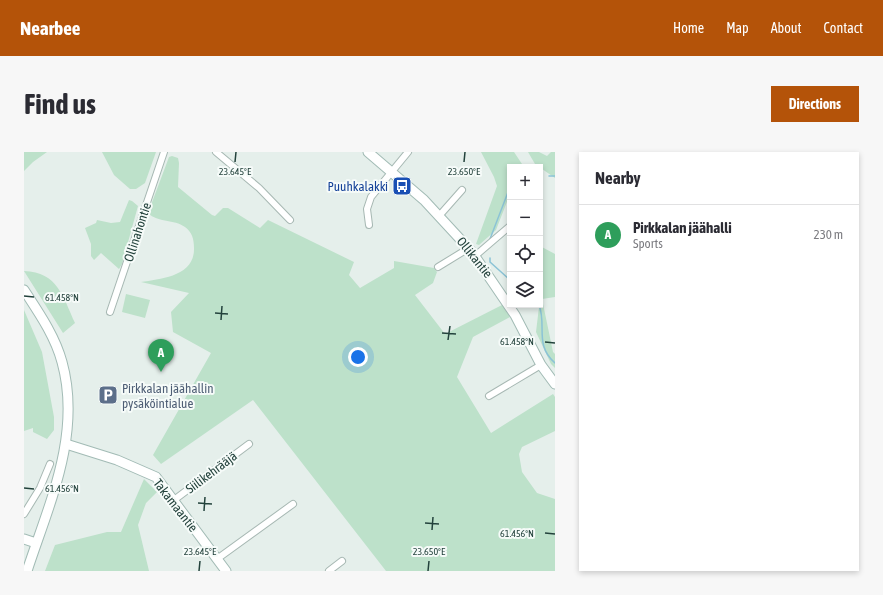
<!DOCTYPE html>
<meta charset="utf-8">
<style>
:root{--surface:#fff;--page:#f7f7f7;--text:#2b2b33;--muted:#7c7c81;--line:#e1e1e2;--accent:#b45309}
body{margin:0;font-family:"Asap Condensed",sans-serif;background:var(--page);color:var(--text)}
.controls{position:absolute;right:12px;top:12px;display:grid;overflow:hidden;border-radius:0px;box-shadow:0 2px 6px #0003}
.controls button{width:36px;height:36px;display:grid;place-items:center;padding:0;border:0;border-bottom:1px solid var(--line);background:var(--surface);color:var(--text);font:20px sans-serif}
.you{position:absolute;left:334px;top:205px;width:14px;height:14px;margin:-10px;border:3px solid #fff;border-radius:50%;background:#1a73e8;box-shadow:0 0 0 6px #1a73e833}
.badge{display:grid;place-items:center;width:26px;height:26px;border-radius:50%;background:var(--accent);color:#fff;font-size:13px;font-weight:700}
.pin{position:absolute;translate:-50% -33px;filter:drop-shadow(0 1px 2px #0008)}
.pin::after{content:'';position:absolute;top:21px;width:14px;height:12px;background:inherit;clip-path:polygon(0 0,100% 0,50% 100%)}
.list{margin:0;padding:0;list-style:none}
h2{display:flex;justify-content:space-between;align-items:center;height:52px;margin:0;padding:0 16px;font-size:17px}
h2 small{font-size:13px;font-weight:400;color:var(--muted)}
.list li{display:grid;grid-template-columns:26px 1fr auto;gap:12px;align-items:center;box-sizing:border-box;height:60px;padding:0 16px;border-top:1px solid var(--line)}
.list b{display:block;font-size:15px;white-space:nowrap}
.list p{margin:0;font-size:13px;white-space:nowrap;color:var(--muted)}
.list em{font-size:13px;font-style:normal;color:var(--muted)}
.icon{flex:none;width:22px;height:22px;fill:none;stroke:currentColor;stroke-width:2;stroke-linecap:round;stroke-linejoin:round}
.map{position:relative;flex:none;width:531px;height:419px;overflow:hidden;border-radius:0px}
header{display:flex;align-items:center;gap:24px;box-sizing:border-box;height:56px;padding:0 20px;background:var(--accent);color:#fff}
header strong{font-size:19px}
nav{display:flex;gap:22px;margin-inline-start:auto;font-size:14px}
.intro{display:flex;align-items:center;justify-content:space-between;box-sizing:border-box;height:96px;padding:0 24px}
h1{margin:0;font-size:28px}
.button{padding:10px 18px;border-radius:0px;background:var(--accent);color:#fff;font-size:14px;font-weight:700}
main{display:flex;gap:24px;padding:0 24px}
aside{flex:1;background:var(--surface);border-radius:0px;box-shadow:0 2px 6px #0003}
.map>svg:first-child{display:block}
.green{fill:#bde1ca}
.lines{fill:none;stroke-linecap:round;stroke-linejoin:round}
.stream{stroke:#8bc3d6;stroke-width:1.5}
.street-casing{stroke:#a7b8b3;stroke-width:8}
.secondary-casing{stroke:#a2bbb5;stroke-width:11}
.street{stroke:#fff;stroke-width:6}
.secondary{stroke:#fff;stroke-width:9}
.ticks{fill:none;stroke:#23423c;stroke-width:1.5}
.labels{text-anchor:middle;stroke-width:4;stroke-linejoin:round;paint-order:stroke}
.transit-label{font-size:13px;fill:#164399;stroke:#f6fbf9;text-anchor:end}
.street-label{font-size:13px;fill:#23423c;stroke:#f6fbf9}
.service-label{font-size:13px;fill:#4e5e75;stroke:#f6fbf9;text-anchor:start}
.ticks-label{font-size:10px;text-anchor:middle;fill:#23423c;stroke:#f6fbf9;stroke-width:4;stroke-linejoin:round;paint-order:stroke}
</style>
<header>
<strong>Nearbee</strong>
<nav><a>Home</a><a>Map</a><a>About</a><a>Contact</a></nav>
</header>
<div class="intro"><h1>Find us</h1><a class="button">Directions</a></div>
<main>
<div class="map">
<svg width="531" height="419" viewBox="0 0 531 419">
<rect width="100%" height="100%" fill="#e5efeb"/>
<g class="green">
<polygon points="0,0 23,0 9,10 0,19"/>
<polygon points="78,0 132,0 121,31 112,37 106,37 90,23"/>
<polygon points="457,0 490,0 500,15 486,15 486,42 472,78 455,93 452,92 473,34 470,25"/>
<polygon points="504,0 515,0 523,4 527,0 531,0 531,26 511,12"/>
<path d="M148 4 154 6 155 11 154 35 188 63 191 64 199 56H204L236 76 244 68 330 110 325 123 336 136 370 116V109L410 116 413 120 409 131 391 143 421 182 478 153 486 165 449 185 433 225 467 281 529 242 531 245V279L498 295 495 302 498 320 513 341 531 347V419H362L229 248 137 312 129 303 187 201 149 180 147 160 165 141 117 130C137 127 171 124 170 96 170 87 168 80 161 75 150 67 134 71 124 61L145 5Z"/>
<polygon points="105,48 108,49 114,54 98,112 95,117 77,101 70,108 67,104 67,92 61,76 72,71 73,68 87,71 96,70"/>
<polygon points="516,94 531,102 531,145 518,147 529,200 531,202 531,216 527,212 512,180 515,155 514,153 516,153"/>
<path d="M0 119C34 120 39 145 51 171L39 181Z"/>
<polygon points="102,142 126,148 121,166 98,160"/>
<polygon points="0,158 18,200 30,265 30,278 23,287 9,280 9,276 0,279"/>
<polygon points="120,327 133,340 122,351 114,373 125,419 21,419 31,393 83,380 97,380"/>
</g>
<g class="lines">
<g class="stream">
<polyline points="525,24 531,24"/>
<polyline points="466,87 486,35"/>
<polyline points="466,106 466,110 486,128"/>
<path d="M515 153C523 173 510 193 531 211"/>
</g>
<defs>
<g id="street">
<polyline points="192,0 235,36 266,68"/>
<polyline points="415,64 438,38"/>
<polyline points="345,73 343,57 347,45 384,0"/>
<polyline points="451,104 486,74"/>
<polyline points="414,115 445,96"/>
<polyline points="86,160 140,0"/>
<polyline points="465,244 517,213"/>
<polyline points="150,348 225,292"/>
<polyline points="0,362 16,336 26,312"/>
<polyline points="193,407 269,352"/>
<polyline points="305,419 318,409"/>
</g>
<g id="secondary">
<polyline points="344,0 400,48 448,100 491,163 517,213 531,232"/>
<path d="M0 138C15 161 31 184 38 210 58 282 25 352 3 419"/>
<polyline points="42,292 93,308 132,325 202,419"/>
<polyline points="0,387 12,391"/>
</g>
</defs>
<use href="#street" class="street-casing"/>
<use href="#secondary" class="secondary-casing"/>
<use href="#street" class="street"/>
<use href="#secondary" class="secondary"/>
</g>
<path class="ticks" d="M211 10 212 0M440 10 441 0M0 144 10 145M191 161 204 162M197 168 198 154M418 181 432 182M424 188 426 174M521 190 531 191M0 336 10 337M174 351 188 352M180 359 181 345M401 371 415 372M408 378 409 365M521 381 531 382M175 419 176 409M404 419 405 409"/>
<defs>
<symbol id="bus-square" viewBox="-11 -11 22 22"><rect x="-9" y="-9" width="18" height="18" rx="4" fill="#1a4fb4" stroke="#f6fbf9"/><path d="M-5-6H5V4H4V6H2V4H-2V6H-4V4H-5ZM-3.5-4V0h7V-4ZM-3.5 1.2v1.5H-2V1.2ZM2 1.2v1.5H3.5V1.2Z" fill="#fff"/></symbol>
<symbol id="parking-square" viewBox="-11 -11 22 22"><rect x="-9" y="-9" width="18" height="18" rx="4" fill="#5c6f8a" stroke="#f6fbf9"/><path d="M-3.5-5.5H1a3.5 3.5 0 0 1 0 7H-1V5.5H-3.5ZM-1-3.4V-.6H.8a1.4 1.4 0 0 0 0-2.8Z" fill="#fff"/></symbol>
</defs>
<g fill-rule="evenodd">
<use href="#bus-square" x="367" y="23" width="22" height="22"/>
<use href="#parking-square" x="73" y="232" width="22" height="22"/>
</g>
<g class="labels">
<g class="transit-label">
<text x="364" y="39">Puuhkalakki</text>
</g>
<g class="street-label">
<text transform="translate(113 80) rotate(-72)" y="5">Ollinahontie</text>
<text transform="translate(451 105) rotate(51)" y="5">Ollikantie</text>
<text transform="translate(187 320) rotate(-37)" y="5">Siilikehrääjä</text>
<text transform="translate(152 353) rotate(52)" y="5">Takamaantie</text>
</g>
<g class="service-label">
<text x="98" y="241">Pirkkalan jäähallin<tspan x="98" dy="15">pysäköintialue</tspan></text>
</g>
</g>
<g class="ticks-label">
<text x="211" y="23">23.645°E</text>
<text x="440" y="23">23.650°E</text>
<text x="38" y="149">61.458°N</text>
<text x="493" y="193">61.458°N</text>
<text x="38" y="340">61.456°N</text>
<text x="493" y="385">61.456°N</text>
<text x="176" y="403">23.645°E</text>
<text x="405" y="403">23.650°E</text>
</g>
</svg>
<div class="controls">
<button>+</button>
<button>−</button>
<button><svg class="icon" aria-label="locate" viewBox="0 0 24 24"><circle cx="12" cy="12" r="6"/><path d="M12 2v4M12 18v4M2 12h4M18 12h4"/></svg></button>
<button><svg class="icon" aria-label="layers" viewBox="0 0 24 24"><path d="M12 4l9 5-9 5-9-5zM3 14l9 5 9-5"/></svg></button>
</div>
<div class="you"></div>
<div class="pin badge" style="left:137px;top:220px;background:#2e9e5b">A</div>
</div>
<aside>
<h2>Nearby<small></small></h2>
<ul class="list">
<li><span class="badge" style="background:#2e9e5b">A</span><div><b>Pirkkalan jäähalli</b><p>Sports</p></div><em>230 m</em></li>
</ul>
</aside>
</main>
